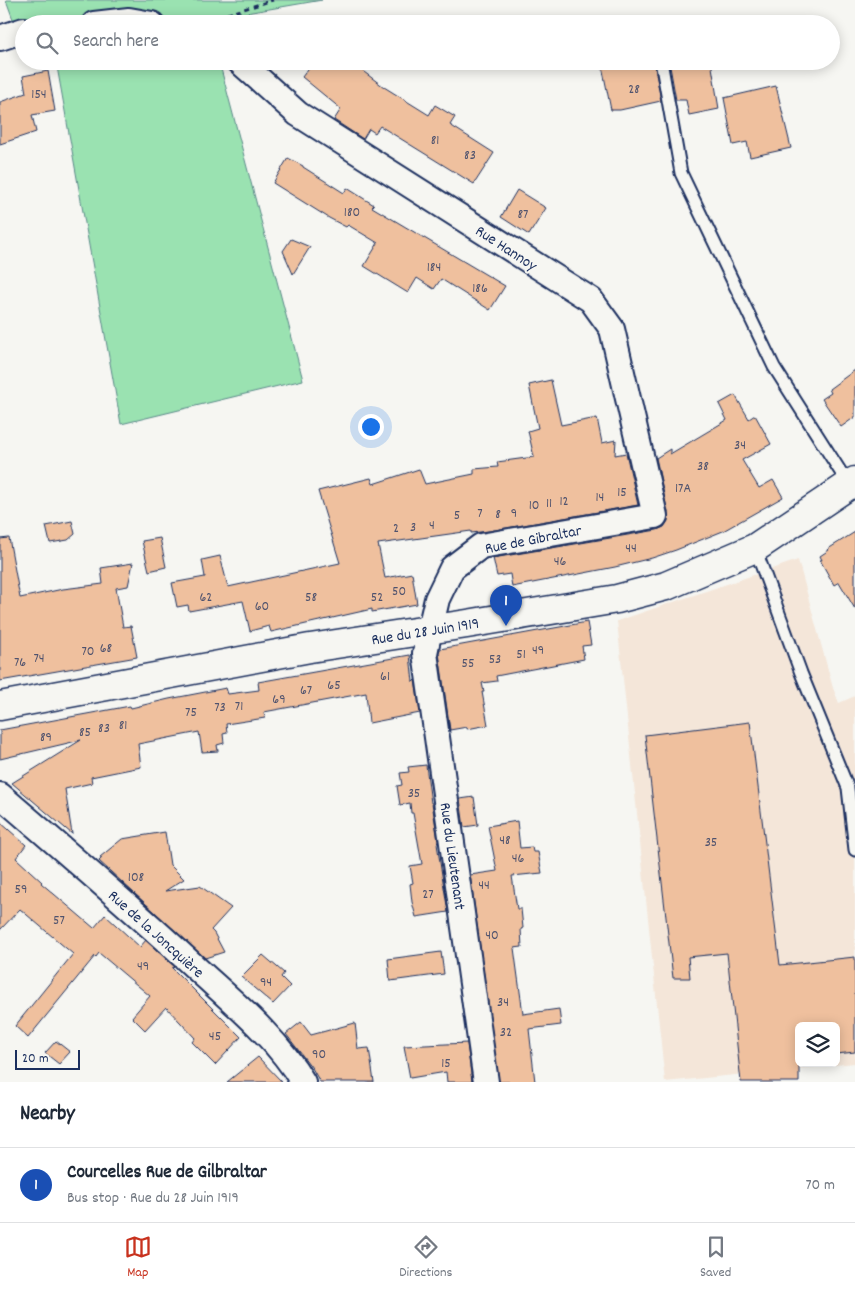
<!DOCTYPE html>
<meta charset="utf-8">
<style>
:root{--surface:#fff;--page:#f6f6f7;--text:#1f2937;--muted:#747a83;--line:#e0e1e3;--accent:#c8321e}
body{margin:0;font-family:Dekko,sans-serif;background:var(--page);color:var(--text)}
.controls{position:absolute;right:15px;bottom:15px;display:grid;overflow:hidden;border-radius:8px;box-shadow:0 2px 12px #0003}
.controls button{width:45px;height:45px;display:grid;place-items:center;padding:0;border:0;border-bottom:1px solid var(--line);background:var(--surface);color:var(--text);font:25px sans-serif}
.scale{position:absolute;left:15px;bottom:12px;width:65px;box-sizing:border-box;padding-left:5px;border:2px solid #1b2f5e;border-top:0;font-size:14px;line-height:18px;white-space:nowrap;color:#1b2f5e;-webkit-text-stroke:4px #f6f6f2;paint-order:stroke}
.you{position:absolute;left:370px;top:426px;width:18px;height:18px;margin:-12px;border:4px solid #fff;border-radius:50%;background:#1a73e8;box-shadow:0 0 0 8px #1a73e833}
.badge{display:grid;place-items:center;width:32px;height:32px;border-radius:50%;background:var(--accent);color:#fff;font-size:16px;font-weight:700}
.pin{position:absolute;translate:-50% -41px;filter:drop-shadow(0 1px 2px #0008)}
.pin::after{content:'';position:absolute;top:26px;width:18px;height:15px;background:inherit;clip-path:polygon(0 0,100% 0,50% 100%)}
.list{margin:0;padding:0;list-style:none}
h2{display:flex;justify-content:space-between;align-items:center;height:65px;margin:0;padding:0 20px;font-size:21px}
h2 small{font-size:16px;font-weight:400;color:var(--muted)}
.list li{display:grid;grid-template-columns:32px 1fr auto;gap:15px;align-items:center;box-sizing:border-box;height:75px;padding:0 20px;border-top:1px solid var(--line)}
.list b{display:block;font-size:19px;white-space:nowrap}
.list p{margin:0;font-size:16px;white-space:nowrap;color:var(--muted)}
.list em{font-size:16px;font-style:normal;color:var(--muted)}
.icon{flex:none;width:28px;height:28px;fill:none;stroke:currentColor;stroke-width:2;stroke-linecap:round;stroke-linejoin:round}
.map{position:relative;flex:none;width:855px;height:1082px;overflow:hidden}
.search{position:absolute;background:var(--surface);box-shadow:0 2px 12px #0003;left:15px;right:15px;top:15px;height:55px;display:flex;align-items:center;gap:12px;box-sizing:border-box;padding:0 18px;border-radius:28px;color:var(--muted);font-size:19px}
.sheet{height:140px;background:var(--surface)}
nav{display:flex;justify-content:space-around;align-items:center;box-sizing:border-box;height:70px;border-top:1px solid var(--line);background:var(--surface);font-size:14px;color:var(--muted)}
nav a{display:grid;justify-items:center;gap:2px}
nav .on{color:var(--accent)}
.map>svg:first-child{display:block}
.built{fill:#f4e6d9;fill-rule:evenodd}
.green{fill:#9ae2b1;stroke:#5a8888}
.building{fill:#efc09e;stroke:#1b2f5e}
.lines{fill:none;stroke-linecap:round;stroke-linejoin:round}
.lane-casing{stroke:#1b2f5e;stroke-width:15}
.street-casing{stroke:#1b2f5e;stroke-width:28}
.secondary-casing{stroke:#1b2f5e;stroke-width:31}
.path{stroke:#1b2f5e;stroke-width:3;stroke-dasharray:5 4;stroke-linecap:butt}
.lane{stroke:#f6f6f2;stroke-width:11}
.street{stroke:#f6f6f2;stroke-width:24}
.secondary{stroke:#f6f6f2;stroke-width:28}
.labels{text-anchor:middle;stroke-width:4;stroke-linejoin:round;paint-order:stroke}
.number-label{font-size:14px;fill:#50536e}
.street-label{font-size:16px;fill:#1b2f5e;stroke:#f6f6f2}
</style>
<div class="map">
<svg width="855" height="1082" viewBox="0 0 855 1082">
<rect width="100%" height="100%" fill="#f6f6f2"/>
<filter id="ink" filterUnits="userSpaceOnUse"><feTurbulence type="fractalNoise" baseFrequency=".02" numOctaves="2"/><feDisplacementMap in="SourceGraphic" scale="10" xChannelSelector="R" yChannelSelector="G"/><feConvolveMatrix kernelMatrix="1 2 1 2 8 2 1 2 1" color-interpolation-filters="sRGB"/></filter>
<g filter="url(#ink)">
<path class="built" d="M798 560 833 688 839 703 855 696V1063L665 1082 617 621ZM799 1026H836V1063H799Z"/>
<g class="green">
<polygon points="6,0 322,0 211,19 45,19 14,22"/>
<polygon points="56,61 213,61 220,65 303,380 121,424"/>
</g>
<g class="building">
<polygon points="314,61 368,61 363,69 365,71 364,72 384,87 429,115 435,105 455,117 450,125 494,153 474,184 380,126 375,133 369,129 363,139 334,120 341,109 302,77"/>
<polygon points="601,61 654,61 661,101 620,110 611,110"/>
<polygon points="669,61 711,61 719,109 689,115 686,100 676,100"/>
<polygon points="48,71 55,111 32,115 36,132 0,144 0,102 26,93 23,76"/>
<polygon points="776,86 791,148 750,157 747,142 733,145 724,98"/>
<polygon points="288,158 303,166 303,167 344,193 347,188 374,205 372,207 505,286 490,310 441,279 434,289 417,278 408,293 364,266 378,243 348,225 346,227 329,218 273,183"/>
<polygon points="517,190 546,208 529,235 501,217"/>
<polygon points="291,239 310,247 293,274 283,251"/>
<polygon points="855,370 855,417 841,427 822,399 831,393 829,389"/>
<polygon points="551,380 561,425 597,418 602,443 616,440 615,455 626,453 638,505 489,531 471,533 471,531 378,544 385,578 412,573 417,604 372,612 372,609 271,632 269,626 250,631 243,601 189,611 188,605 177,607 172,583 205,577 202,560 220,556 228,587 340,563 318,491 371,478 373,484 419,469 425,484 474,474 474,469 498,467 497,462 534,457 528,431 538,428 529,385"/>
<polygon points="735,395 749,419 755,415 771,444 742,460 759,488 773,480 783,497 723,531 676,550 652,558 615,567 512,587 510,574 497,576 493,558 657,530 664,527 668,521 668,513 656,458 670,449 670,454 727,420 719,404"/>
<polygon points="72,521 75,534 68,540 50,543 46,526"/>
<polygon points="855,532 855,609 839,582 834,585 820,560 822,560 820,556 829,550 828,549"/>
<polygon points="9,538 20,598 63,589 103,584 101,568 133,563 128,586 116,588 123,627 131,626 137,657 0,681 0,539"/>
<polygon points="160,538 166,567 149,571 142,541"/>
<polygon points="587,622 591,645 582,646 584,659 496,676 497,681 482,683 484,692 482,692 488,725 467,729 467,727 450,730 439,653 440,649"/>
<polygon points="410,655 413,682 415,680 420,713 369,723 366,693 264,712 265,718 226,724 227,733 223,734 224,743 217,745 218,751 202,752 199,732 138,744 141,767 91,777 92,783 65,789 72,834 12,783 81,740 0,759 0,730 130,706 131,708 169,699 226,688 228,694 259,690 258,682"/>
<polygon points="750,722 780,965 855,957 855,1052 836,1054 836,1026 799,1026 799,1082 741,1082 727,953 688,957 690,978 673,978 645,735"/>
<polygon points="426,765 431,803 432,803 438,841 437,844 448,912 416,917 412,902 410,884 413,883 410,866 422,864 413,813 411,813 410,803 400,805 397,786 402,785 400,773 409,772 408,767"/>
<polygon points="474,797 478,825 464,827 460,799"/>
<polygon points="517,821 520,848 532,847 533,852 538,852 542,873 512,876 517,909 521,909 523,928 521,929 522,947 514,948 523,1014 559,1009 561,1025 529,1029 535,1082 499,1082 470,875 497,871 488,826"/>
<polygon points="0,822 26,845 16,858 42,882 41,883 94,928 105,915 140,947 146,940 175,967 172,968 241,1037 215,1065 192,1042 195,1038 166,1007 145,1030 132,1017 150,996 99,953 96,957 95,956 28,1038 15,1026 73,954 20,909 0,930"/>
<polygon points="165,832 170,865 184,879 165,891 200,886 231,908 211,930 214,933 224,952 205,958 99,861 102,858 100,857 122,839"/>
<polygon points="441,952 444,974 390,981 388,959"/>
<polygon points="263,955 284,973 281,977 290,986 273,1004 241,977"/>
<polygon points="301,1022 311,1035 355,1023 358,1049 369,1048 374,1082 320,1082 312,1068 286,1034"/>
<polygon points="56,1041 70,1052 59,1064 45,1053"/>
<polygon points="467,1043 472,1082 447,1082 446,1072 410,1078 404,1046"/>
<polygon points="258,1057 282,1082 227,1082"/>
</g>
<g class="lines">
<defs>
<g id="lane">
<polyline points="661,61 681,173 774,367 849,485"/>
<polyline points="755,548 801,673 848,788 855,850"/>
</g>
<g id="street">
<polyline points="94,24 129,20 152,24"/>
<polyline points="0,38 24,30"/>
<polyline points="239,61 298,114 591,300 612,329 655,516 481,546 452,568 437,599 430,629 425,653 486,1082"/>
<path d="M0 795C66 852 133 909 197 969 234 1003 277 1038 303 1082"/>
</g>
<polyline id="secondary" points="0,706 310,648 467,624 617,599 666,586 755,548 855,481"/>
</defs>
<use href="#lane" class="lane-casing"/>
<use href="#street" class="street-casing"/>
<use href="#secondary" class="secondary-casing"/>
<polyline class="path" points="202,24 215,18 273,0"/>
<use href="#lane" class="lane"/>
<use href="#street" class="street"/>
<use href="#secondary" class="secondary"/>
</g>
</g>
<g class="labels">
<g class="number-label">
<text x="634" y="93">28</text>
<text x="39" y="98">154</text>
<text x="435" y="144">81</text>
<text x="470" y="159">83</text>
<text x="352" y="216">180</text>
<text x="523" y="218">87</text>
<text x="434" y="271">184</text>
<text x="480" y="292">186</text>
<text x="740" y="449">34</text>
<text x="703" y="470">38</text>
<text x="683" y="492">17A</text>
<text x="622" y="496">15</text>
<text x="600" y="501">14</text>
<text x="564" y="505">12</text>
<text x="549" y="507">11</text>
<text x="534" y="509">10</text>
<text x="480" y="517">7</text>
<text x="514" y="517">9</text>
<text x="498" y="518">8</text>
<text x="457" y="519">5</text>
<text x="432" y="529">4</text>
<text x="413" y="531">3</text>
<text x="396" y="532">2</text>
<text x="631" y="552">44</text>
<text x="560" y="565">46</text>
<text x="399" y="595">50</text>
<text x="206" y="601">62</text>
<text x="311" y="601">58</text>
<text x="377" y="601">52</text>
<text x="262" y="610">60</text>
<text x="106" y="652">68</text>
<text x="538" y="654">49</text>
<text x="88" y="655">70</text>
<text x="521" y="658">51</text>
<text x="39" y="662">74</text>
<text x="495" y="663">53</text>
<text x="20" y="666">76</text>
<text x="468" y="667">55</text>
<text x="385" y="680">61</text>
<text x="334" y="689">65</text>
<text x="306" y="694">67</text>
<text x="279" y="703">69</text>
<text x="239" y="710">71</text>
<text x="220" y="711">73</text>
<text x="191" y="716">75</text>
<text x="123" y="729">81</text>
<text x="104" y="732">83</text>
<text x="85" y="736">85</text>
<text x="46" y="741">89</text>
<text x="414" y="797">35</text>
<text x="505" y="844">48</text>
<text x="711" y="846">35</text>
<text x="518" y="862">46</text>
<text x="136" y="881">108</text>
<text x="484" y="889">44</text>
<text x="21" y="893">59</text>
<text x="428" y="898">27</text>
<text x="59" y="924">57</text>
<text x="492" y="939">40</text>
<text x="143" y="970">49</text>
<text x="266" y="986">94</text>
<text x="503" y="1006">34</text>
<text x="506" y="1036">32</text>
<text x="215" y="1040">45</text>
<text x="319" y="1058">90</text>
<text x="446" y="1067">15</text>
</g>
<g class="street-label">
<text transform="translate(507 247) rotate(33)" y="6">Rue Hannoy</text>
<text transform="translate(533 538) rotate(-11)" y="6">Rue de Gibraltar</text>
<text transform="translate(425 630) rotate(-9)" y="6">Rue du 28 Juin 1919</text>
<text transform="translate(454 856) rotate(82)" y="6">Rue du Lieutenant</text>
<text transform="translate(157 933) rotate(42)" y="6">Rue de la Joncquière</text>
</g>
</g>
</svg>
<div class="controls">
<button><svg class="icon" aria-label="layers" viewBox="0 0 24 24"><path d="M12 4l9 5-9 5-9-5zM3 14l9 5 9-5"/></svg></button>
</div>
<div class="scale">20 m</div>
<div class="you"></div>
<div class="pin badge" style="left:506px;top:626px;background:#1a4fb4">1</div>
<div class="search"><svg class="icon" aria-label="search" viewBox="0 0 24 24"><circle cx="10" cy="10" r="6"/><path d="M15 15l6 6"/></svg>Search here</div>
</div>
<section class="sheet">
<h2>Nearby<small></small></h2>
<ul class="list">
<li><span class="badge" style="background:#1a4fb4">1</span><div><b>Courcelles Rue de Gilbraltar</b><p>Bus stop · Rue du 28 Juin 1919</p></div><em>70 m</em></li>
</ul>
</section>
<nav>
<a class="on"><svg class="icon" aria-label="map" viewBox="0 0 24 24"><path d="M3 6l6-2 6 2 6-2v14l-6 2-6-2-6 2zM9 4v14M15 6v14"/></svg>Map</a>
<a><svg class="icon" aria-label="directions" viewBox="0 0 24 24"><path d="M12 3l9 9-9 9-9-9zM9 14v-3h6M13 9l2 2-2 2"/></svg>Directions</a>
<a><svg class="icon" aria-label="saved" viewBox="0 0 24 24"><path d="M7 4h10v16l-5-4-5 4z"/></svg>Saved</a>
</nav>
